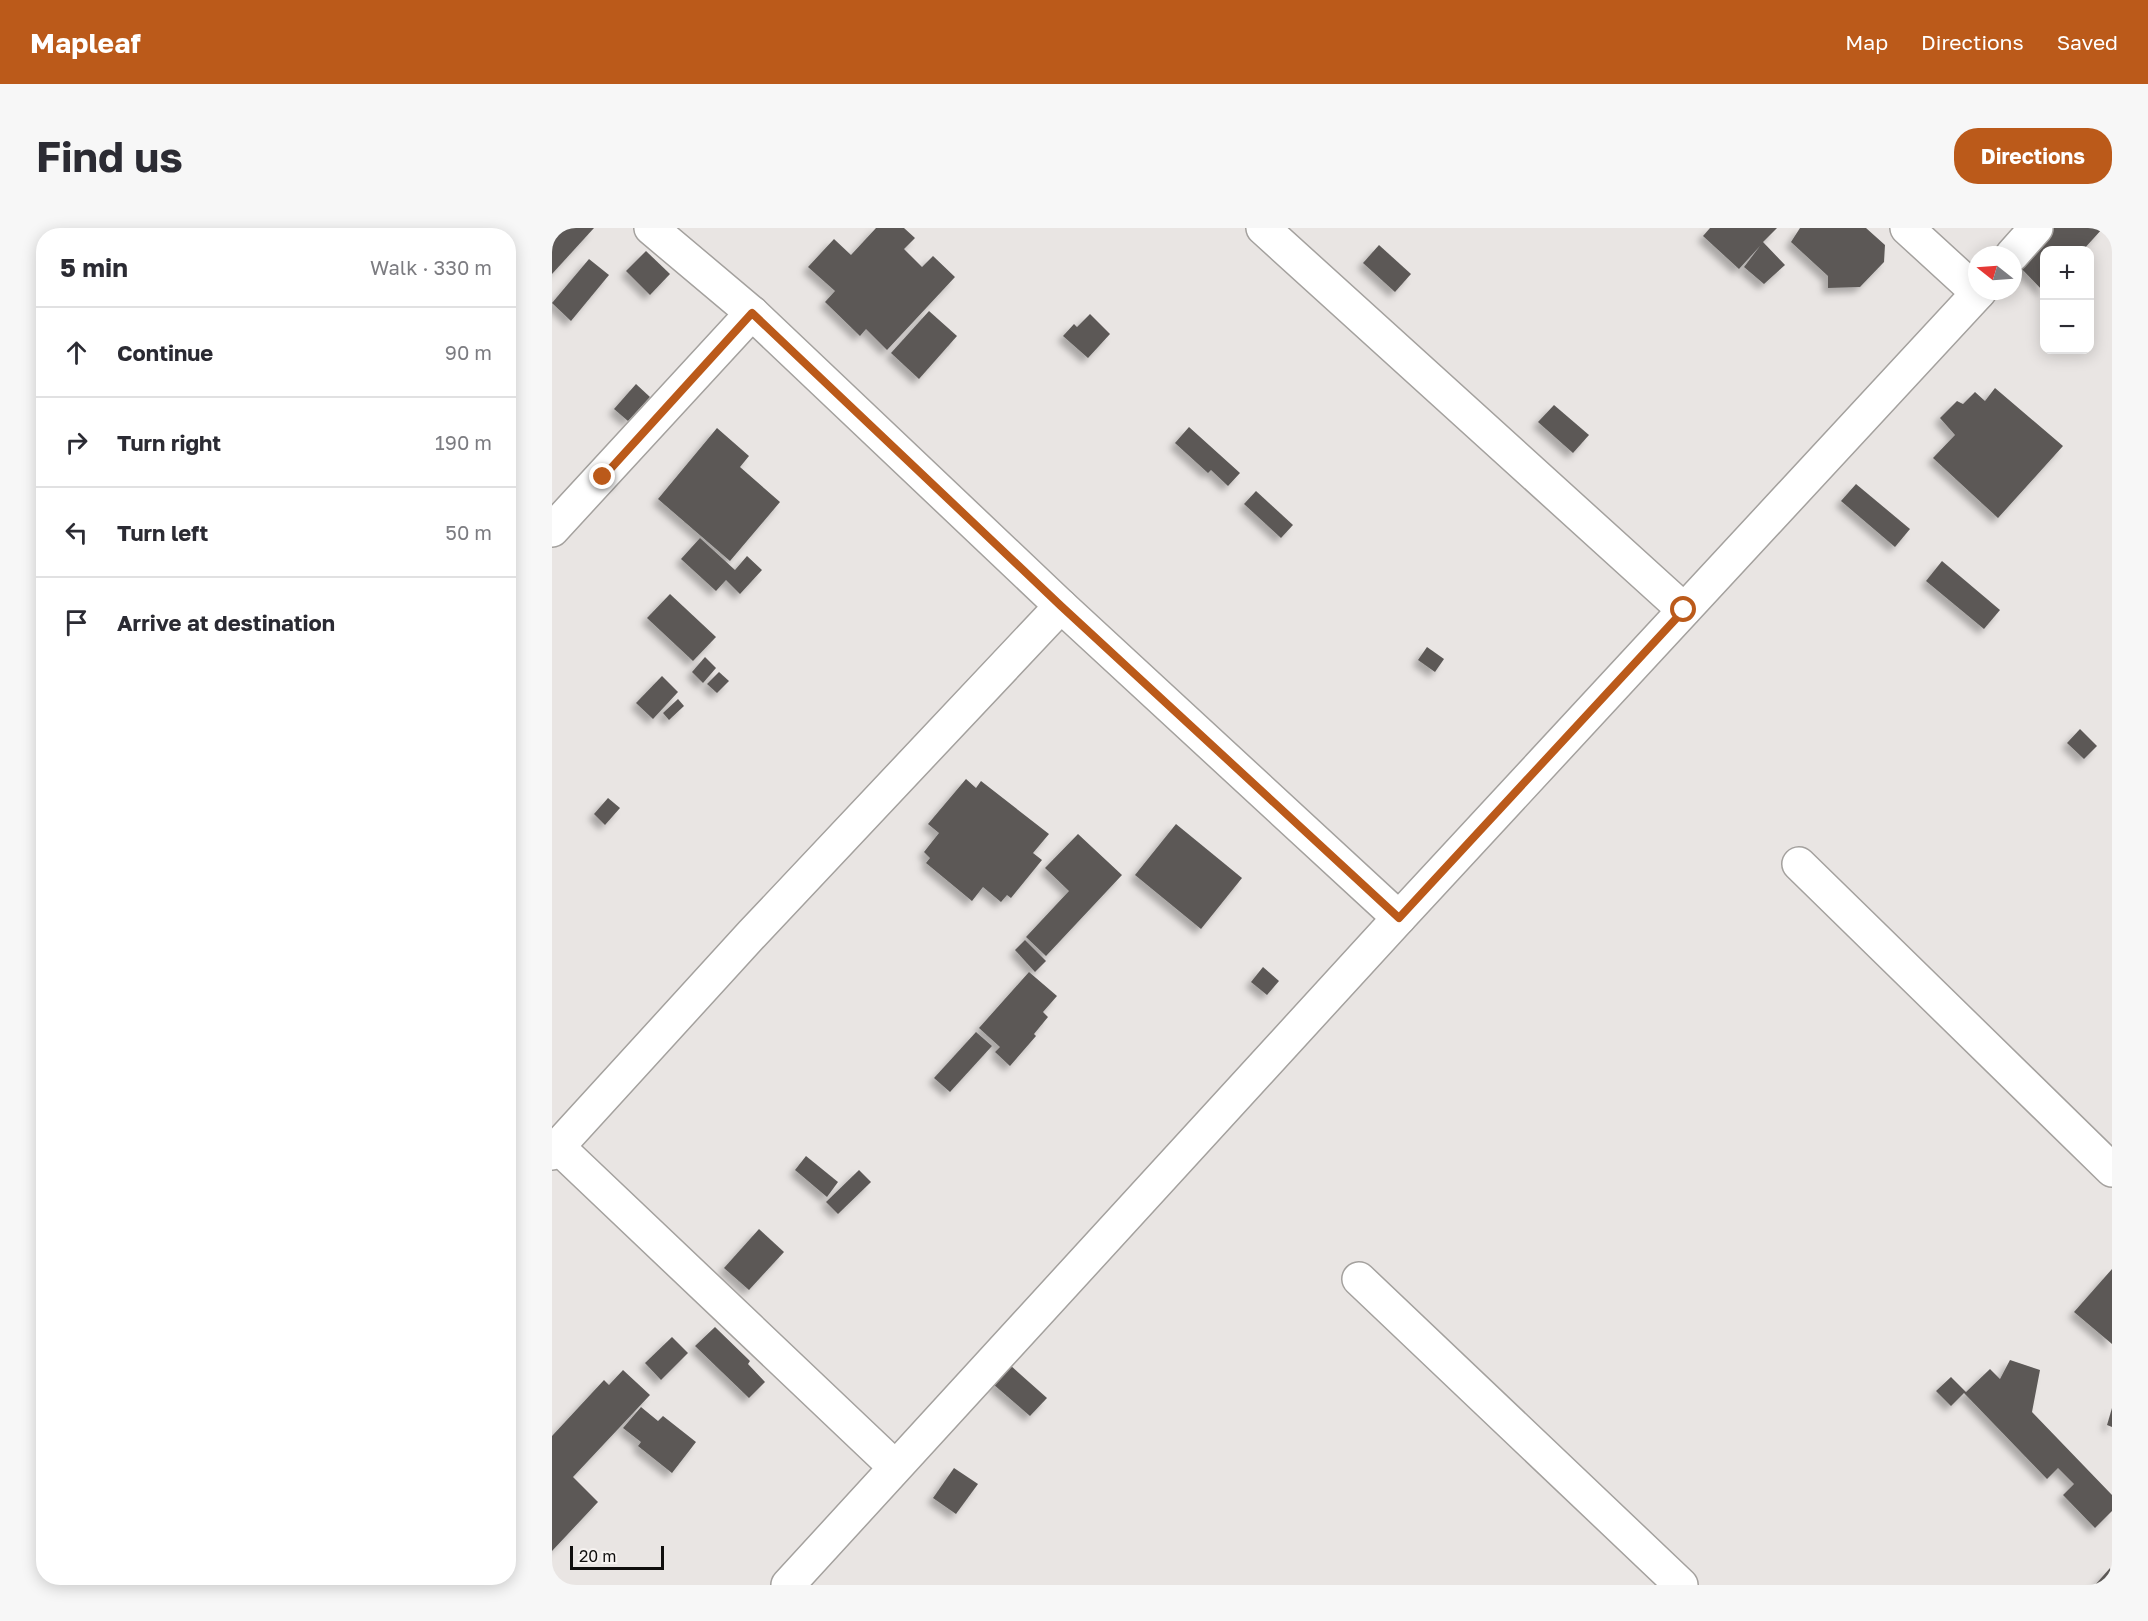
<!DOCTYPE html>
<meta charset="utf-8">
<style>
:root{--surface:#fff;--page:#f7f7f7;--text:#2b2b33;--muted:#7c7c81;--line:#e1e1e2;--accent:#bb5a1a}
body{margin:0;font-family:"Golos Text",sans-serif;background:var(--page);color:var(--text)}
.controls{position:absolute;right:18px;top:18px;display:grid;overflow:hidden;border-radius:12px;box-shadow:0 3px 15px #0003}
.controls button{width:54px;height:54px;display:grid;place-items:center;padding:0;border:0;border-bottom:2px solid var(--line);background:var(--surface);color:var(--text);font:30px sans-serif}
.compass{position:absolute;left:1416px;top:18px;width:54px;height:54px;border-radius:50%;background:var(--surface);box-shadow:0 3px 15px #0003;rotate:287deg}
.scale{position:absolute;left:18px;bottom:15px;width:94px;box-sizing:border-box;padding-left:6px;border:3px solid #0f0e0d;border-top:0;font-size:16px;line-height:21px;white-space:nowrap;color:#0f0e0d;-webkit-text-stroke:4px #f6f2f0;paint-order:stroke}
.stop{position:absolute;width:18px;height:18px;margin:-14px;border:4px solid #bb5a1a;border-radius:50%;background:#fff}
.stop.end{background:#bb5a1a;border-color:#fff;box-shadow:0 2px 6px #0008}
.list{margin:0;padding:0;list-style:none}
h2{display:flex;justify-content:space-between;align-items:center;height:78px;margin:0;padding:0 24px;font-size:26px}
h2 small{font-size:20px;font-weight:400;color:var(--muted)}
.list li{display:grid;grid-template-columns:39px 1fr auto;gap:18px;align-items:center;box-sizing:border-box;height:90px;padding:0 24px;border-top:2px solid var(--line)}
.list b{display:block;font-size:22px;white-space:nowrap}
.list em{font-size:20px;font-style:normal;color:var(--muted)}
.icon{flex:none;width:33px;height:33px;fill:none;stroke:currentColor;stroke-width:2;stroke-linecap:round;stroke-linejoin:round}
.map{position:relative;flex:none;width:1560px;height:1357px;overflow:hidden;border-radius:24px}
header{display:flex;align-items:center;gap:36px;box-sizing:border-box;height:84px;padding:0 30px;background:var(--accent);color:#fff}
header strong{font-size:28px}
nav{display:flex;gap:33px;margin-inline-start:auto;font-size:21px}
.intro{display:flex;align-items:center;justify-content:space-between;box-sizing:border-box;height:144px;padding:0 36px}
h1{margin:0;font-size:42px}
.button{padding:15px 27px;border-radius:24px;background:var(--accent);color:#fff;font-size:21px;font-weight:700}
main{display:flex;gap:36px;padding:0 36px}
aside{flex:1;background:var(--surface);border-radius:24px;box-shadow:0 3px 15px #0003}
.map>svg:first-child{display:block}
.building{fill:#5c5957;filter:url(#shadow)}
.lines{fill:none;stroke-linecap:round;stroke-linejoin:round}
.minor-casing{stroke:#a4a19e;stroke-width:36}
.minor{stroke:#fff;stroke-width:33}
.route{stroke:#bb5a1a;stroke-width:8}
</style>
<header>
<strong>Mapleaf</strong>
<nav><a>Map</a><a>Directions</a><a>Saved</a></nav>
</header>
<div class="intro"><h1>Find us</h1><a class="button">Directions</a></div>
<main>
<aside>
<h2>5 min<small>Walk · 330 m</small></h2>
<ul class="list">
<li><svg class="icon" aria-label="ahead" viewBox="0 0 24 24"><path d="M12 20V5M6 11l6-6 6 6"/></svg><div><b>Continue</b></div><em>90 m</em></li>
<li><svg class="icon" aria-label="right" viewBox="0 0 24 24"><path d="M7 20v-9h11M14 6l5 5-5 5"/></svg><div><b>Turn right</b></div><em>190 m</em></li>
<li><svg class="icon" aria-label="left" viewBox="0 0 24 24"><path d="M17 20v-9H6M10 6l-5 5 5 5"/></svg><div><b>Turn left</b></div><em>50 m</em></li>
<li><svg class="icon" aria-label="arrive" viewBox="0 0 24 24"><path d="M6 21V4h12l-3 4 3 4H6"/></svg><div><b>Arrive at destination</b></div></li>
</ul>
</aside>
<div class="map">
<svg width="1560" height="1357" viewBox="0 0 1560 1357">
<defs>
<filter id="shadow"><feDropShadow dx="-5.5" dy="5.5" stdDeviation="3" flood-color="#0004"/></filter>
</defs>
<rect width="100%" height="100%" fill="#e9e5e3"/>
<g class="building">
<polygon points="0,0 42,0 0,46"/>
<polygon points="324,0 352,0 363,10 352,21 370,39 381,28 403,49 335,122 314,101 308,108 273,74 283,63 256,39 282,11 299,27"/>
<polygon points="1158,0 1225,0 1211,14 1233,37 1212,56 1192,39 1208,18 1187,41 1151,8"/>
<polygon points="1248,0 1314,0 1333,17 1332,34 1308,59 1276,60 1276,48 1239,14"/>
<polygon points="1501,0 1551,0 1531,22 1492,22 1492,64 1467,38"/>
<polygon points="827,17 859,46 843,64 811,35"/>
<polygon points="94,23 118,46 98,67 74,43"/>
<polygon points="37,31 57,47 19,93 0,75"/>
<polygon points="377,83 405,108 367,151 339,125"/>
<polygon points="538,86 558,106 536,130 511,108 522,96 525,99"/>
<polygon points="84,156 98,169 76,193 62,181"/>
<polygon points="1443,160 1511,218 1446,290 1381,230 1403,207 1388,190 1405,173 1411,176 1423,164 1433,173"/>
<polygon points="1002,177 1037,207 1021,225 986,194"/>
<polygon points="637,199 688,245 676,258 659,242 656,245 623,215"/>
<polygon points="165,200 197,228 188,239 228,274 178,333 106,271"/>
<polygon points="1304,256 1358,301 1343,319 1289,273"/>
<polygon points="704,263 741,297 729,310 692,276"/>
<polygon points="148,310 183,342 195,328 210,342 188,366 174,352 164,363 129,331"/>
<polygon points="1390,333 1448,382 1432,401 1374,353"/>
<polygon points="118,366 164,409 141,433 95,390"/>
<polygon points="875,419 892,431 883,444 866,432"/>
<polygon points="153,429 164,440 151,455 140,444"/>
<polygon points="167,444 177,453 165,465 155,456"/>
<polygon points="110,448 126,464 101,491 84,475"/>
<polygon points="126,471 132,478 117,492 111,485"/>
<polygon points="1528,501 1545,518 1532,531 1515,515"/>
<polygon points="414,551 424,560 429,553 497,606 481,625 490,632 459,670 455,667 449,674 431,659 420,673 374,635 378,630 372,624 387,605 376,596"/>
<polygon points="56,570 68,580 53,597 42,586"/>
<polygon points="624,596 690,650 649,701 583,647"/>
<polygon points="526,606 570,647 494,728 474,709 517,663 493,640"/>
<polygon points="473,712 494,733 483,744 463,722"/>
<polygon points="711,739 727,753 715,767 699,754"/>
<polygon points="477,744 505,768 491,784 496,789 482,806 484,808 458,838 443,824 448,819 427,800"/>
<polygon points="424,804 440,818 398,864 382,850"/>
<polygon points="254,928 286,954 275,969 243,942"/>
<polygon points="307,942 319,954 286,986 274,974"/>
<polygon points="207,1001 232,1024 197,1062 172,1040"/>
<polygon points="1560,1041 1560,1116 1522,1084"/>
<polygon points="163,1099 198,1133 196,1136 213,1154 197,1170 143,1118"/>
<polygon points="120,1109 136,1125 109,1152 93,1135"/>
<polygon points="1458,1132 1488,1142 1480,1184 1560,1267 1560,1283 1543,1300 1511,1267 1522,1256 1506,1240 1495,1251 1412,1165 1399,1178 1384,1163 1399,1149 1414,1164 1438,1141 1448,1151"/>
<polygon points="458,1137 495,1170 478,1188 441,1156"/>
<polygon points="71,1142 98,1167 21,1249 46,1274 0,1323 0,1208 52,1152 57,1157"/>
<polygon points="89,1179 106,1193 111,1188 144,1214 120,1245 86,1218 89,1214 71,1200"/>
<polygon points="1560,1180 1560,1199 1555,1197"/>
<polygon points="402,1240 426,1256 404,1286 381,1270"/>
<polygon points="1558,1340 1560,1357 1543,1357"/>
</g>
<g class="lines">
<defs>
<g id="minor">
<polyline points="99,0 200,85 509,378 847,690"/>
<polyline points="711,0 1132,382"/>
<polyline points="1355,0 1426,65"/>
<polyline points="1460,27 1484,0"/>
<polyline points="0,302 200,85"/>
<polyline points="1247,636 1560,942"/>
<polyline points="6,919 343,1239"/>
<polyline points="0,925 200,706 509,378"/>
<polyline points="807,1051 1129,1357"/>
<polyline points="236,1357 847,690 1428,63"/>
</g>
</defs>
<use href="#minor" class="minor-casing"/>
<use href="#minor" class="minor"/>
</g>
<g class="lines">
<polyline class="route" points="51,249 200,85 509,378 847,690 1132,382"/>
</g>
</svg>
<div class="controls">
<button>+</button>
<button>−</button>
</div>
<svg class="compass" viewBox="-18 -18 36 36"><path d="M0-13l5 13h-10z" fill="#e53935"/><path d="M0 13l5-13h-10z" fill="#7c7c81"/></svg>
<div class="scale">20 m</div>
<div class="stop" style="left:1132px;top:382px"></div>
<div class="stop end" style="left:51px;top:249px"></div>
</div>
</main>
